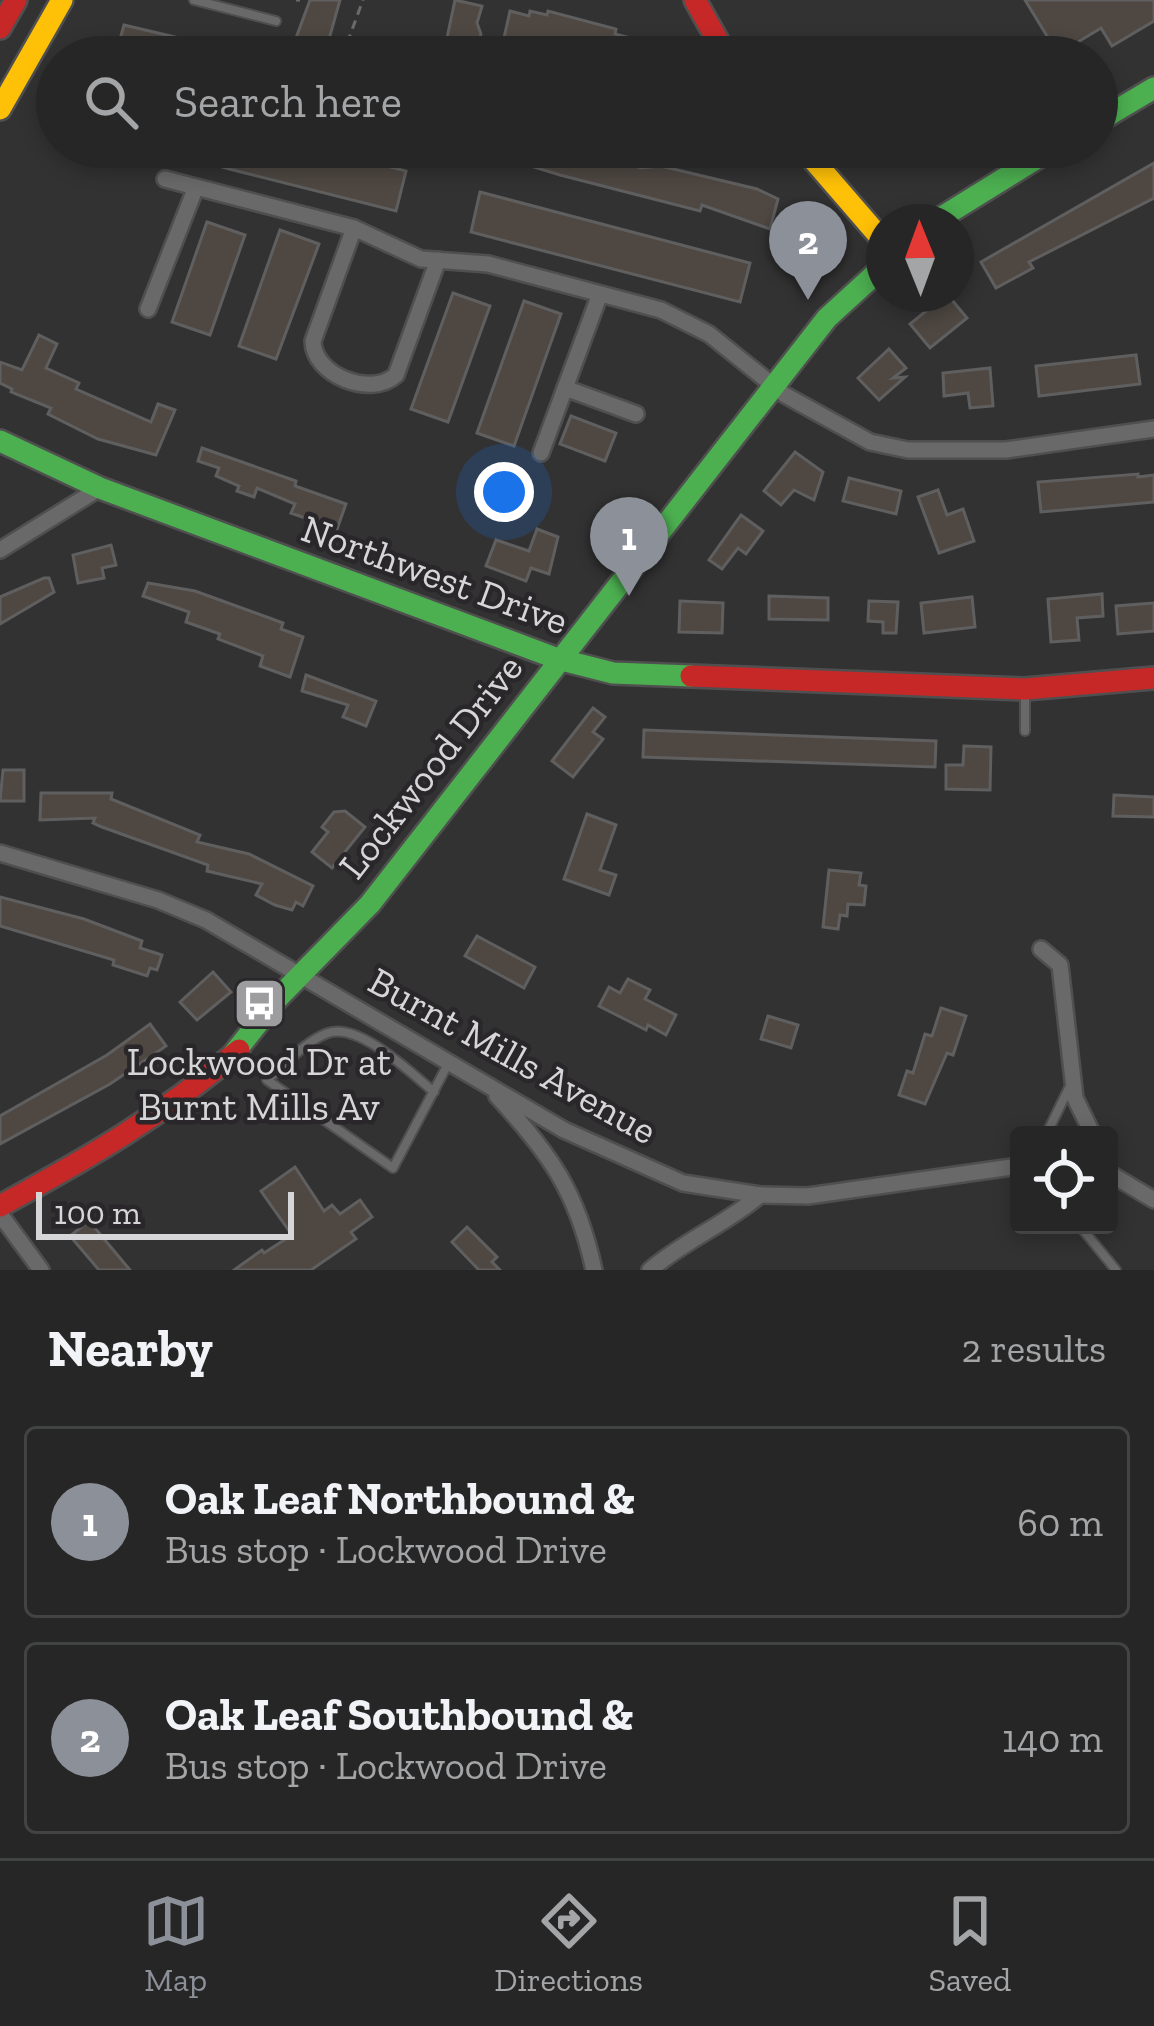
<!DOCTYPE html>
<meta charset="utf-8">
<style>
:root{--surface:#262626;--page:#2e2e2e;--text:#f1f3f6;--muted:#a4a5a7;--line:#424343;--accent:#8c9099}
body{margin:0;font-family:"Zilla Slab",serif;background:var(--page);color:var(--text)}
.controls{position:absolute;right:36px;bottom:36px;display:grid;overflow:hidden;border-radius:12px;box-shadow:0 6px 18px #0003}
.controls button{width:108px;height:108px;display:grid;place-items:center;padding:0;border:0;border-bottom:3px solid var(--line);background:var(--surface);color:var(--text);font:60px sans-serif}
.compass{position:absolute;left:866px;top:204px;width:108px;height:108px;border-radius:50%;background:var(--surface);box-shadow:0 6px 18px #0003;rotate:359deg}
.scale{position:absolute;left:36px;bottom:30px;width:258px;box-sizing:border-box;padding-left:12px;border:6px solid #d6d5d7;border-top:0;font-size:33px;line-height:42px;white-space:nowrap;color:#d6d5d7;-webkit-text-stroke:9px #29272a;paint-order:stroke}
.you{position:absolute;left:504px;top:492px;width:42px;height:42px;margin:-30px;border:9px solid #fff;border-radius:50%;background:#1a73e8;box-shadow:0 0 0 18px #1a73e833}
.badge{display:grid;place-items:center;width:78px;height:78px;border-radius:50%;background:var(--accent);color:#fff;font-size:39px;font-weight:700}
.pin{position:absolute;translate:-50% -99px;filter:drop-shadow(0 3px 6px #0008)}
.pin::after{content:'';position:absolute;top:63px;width:42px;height:36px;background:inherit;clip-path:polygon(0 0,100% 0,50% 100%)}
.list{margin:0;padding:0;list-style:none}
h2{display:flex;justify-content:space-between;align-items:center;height:156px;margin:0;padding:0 48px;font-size:51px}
h2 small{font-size:39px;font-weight:400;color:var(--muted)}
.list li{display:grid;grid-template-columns:78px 1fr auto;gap:36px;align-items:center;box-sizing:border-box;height:192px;margin:0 24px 24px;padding:0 24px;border:3px solid var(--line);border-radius:12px}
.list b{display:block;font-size:45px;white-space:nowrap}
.list p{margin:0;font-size:39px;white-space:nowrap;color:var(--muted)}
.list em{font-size:39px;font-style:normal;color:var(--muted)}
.icon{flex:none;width:66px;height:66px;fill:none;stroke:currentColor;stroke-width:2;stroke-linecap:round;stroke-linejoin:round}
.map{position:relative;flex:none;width:1154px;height:1270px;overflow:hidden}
.search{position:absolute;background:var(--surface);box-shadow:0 6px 18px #0003;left:36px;right:36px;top:36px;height:132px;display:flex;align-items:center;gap:30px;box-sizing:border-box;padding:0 42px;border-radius:66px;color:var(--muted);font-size:45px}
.sheet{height:588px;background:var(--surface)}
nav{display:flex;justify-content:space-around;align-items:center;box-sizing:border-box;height:168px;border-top:3px solid var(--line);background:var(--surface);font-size:33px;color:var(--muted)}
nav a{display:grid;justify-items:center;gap:6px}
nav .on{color:var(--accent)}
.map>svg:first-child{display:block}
.building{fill:#4e4742;stroke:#605f5f;stroke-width:3}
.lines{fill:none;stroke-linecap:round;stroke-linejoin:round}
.lane-casing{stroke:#4f4f50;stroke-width:12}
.street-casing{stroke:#4f4f50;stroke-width:20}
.fast-casing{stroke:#4f4f50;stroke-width:26}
.slow-casing{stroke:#4f4f50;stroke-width:26}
.jam-casing{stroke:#4f4f50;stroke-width:26}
.path{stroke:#6b6b6c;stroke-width:3;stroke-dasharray:9 6;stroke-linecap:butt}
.lane{stroke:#6a696a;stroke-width:8}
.street{stroke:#6a696a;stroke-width:15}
.fast{stroke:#4caf50;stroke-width:21}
.slow{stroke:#ffc107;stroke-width:21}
.jam{stroke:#c62828;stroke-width:21}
.labels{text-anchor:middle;stroke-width:9;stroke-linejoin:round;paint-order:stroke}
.street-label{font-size:39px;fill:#d6d5d7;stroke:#29272a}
.poi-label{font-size:39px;fill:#d6d5d7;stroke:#29272a}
</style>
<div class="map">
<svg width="1154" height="1270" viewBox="0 0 1154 1270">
<rect width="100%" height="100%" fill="#333233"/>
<g class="building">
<polygon points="310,0 340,0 324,57 289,57"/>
<polygon points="455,0 482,6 477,23 481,34 473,57 443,57"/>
<polygon points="1025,0 1154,0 1154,21 1112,46 1101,28 1058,54"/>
<polygon points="510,11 529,16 530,11 547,15 548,11 616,29 615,34 650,43 646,57 601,57 557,43 553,47 539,43 538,46 504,38"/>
<polygon points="124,25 175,37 218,53 218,57 115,57"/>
<polygon points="172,147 312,147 406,171 396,211 229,169 171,151"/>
<polygon points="486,147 578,147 641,168 661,166 757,189 778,199 770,229 702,205 700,211 560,175 485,152"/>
<polygon points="1154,163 1154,198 1029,262 1033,268 996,288 981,262"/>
<polygon points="480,192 750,263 740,302 471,232"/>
<polygon points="207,222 245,235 210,335 172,322"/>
<polygon points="280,230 319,244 276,359 239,346"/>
<polygon points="453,293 490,306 448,422 411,409"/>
<polygon points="947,294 967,318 930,348 910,324"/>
<polygon points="524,301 561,314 514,446 477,433"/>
<polygon points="39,335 57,344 46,368 79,383 76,389 151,422 158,404 175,410 156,455 98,439 48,414 51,408 11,392 12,389 0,383 0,362 22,370"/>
<polygon points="889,349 906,368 893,378 905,377 879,400 858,378"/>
<polygon points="1136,355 1140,384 1039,396 1036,366"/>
<polygon points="990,368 993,406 970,408 968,393 944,396 943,373"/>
<polygon points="571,416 616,433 605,461 560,444"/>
<polygon points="202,448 296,481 295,486 346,504 337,529 291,513 295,504 257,488 254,497 237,491 239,486 216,476 219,468 198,461"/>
<polygon points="795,452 823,472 814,500 794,490 781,505 764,491"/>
<polygon points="1138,474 1138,477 1154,475 1154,502 1041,512 1038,482"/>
<polygon points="849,478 901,491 896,514 843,501"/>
<polygon points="938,490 947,515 963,509 974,541 939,553 918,497"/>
<polygon points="741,515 763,531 746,554 738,548 722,569 709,560"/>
<polygon points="537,529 558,537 549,574 531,568 526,581 486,566 496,540 529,551"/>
<polygon points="111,545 116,565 102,568 104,578 78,583 73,555"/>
<polygon points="44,578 49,578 54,592 0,624 0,597"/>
<polygon points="148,583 195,591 283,623 281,629 303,637 290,677 260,666 263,656 218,639 220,634 186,622 189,612 143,596"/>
<polygon points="1102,594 1103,616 1077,618 1079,640 1051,642 1048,599"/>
<polygon points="769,596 828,598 828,620 769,619"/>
<polygon points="972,597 975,627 924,633 921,603"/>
<polygon points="680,601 723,603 722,633 679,632"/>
<polygon points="869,601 898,602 896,633 883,633 883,622 868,621"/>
<polygon points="1154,603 1154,631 1118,634 1116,606"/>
<polygon points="306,675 376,701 366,726 343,717 348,705 302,691"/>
<polygon points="593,708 605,717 593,732 603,739 573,777 552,761"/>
<polygon points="644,730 936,741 935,767 643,757"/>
<polygon points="964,746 991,747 990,790 946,789 946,765 963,765"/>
<polygon points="3,770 24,770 24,801 0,801"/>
<polygon points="41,793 112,793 111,799 200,835 197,842 249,854 313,886 303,906 296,902 292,910 275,905 256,895 262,884 207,871 208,865 102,827 93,823 95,818 40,820"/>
<polygon points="1114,795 1154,797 1154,817 1113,816"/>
<polygon points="345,811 365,827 332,868 312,852 328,832 322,827 334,812"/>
<polygon points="587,814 616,825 600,870 616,875 609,895 564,879"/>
<polygon points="829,870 861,873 859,885 866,886 864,905 848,904 847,916 840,915 838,929 823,927"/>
<polygon points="0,897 84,919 142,941 140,948 162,955 157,970 150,968 147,976 113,965 114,960 0,926"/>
<polygon points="477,936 535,967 524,988 465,956"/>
<polygon points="213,972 231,992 197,1020 180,1002"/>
<polygon points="628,979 650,990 645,999 676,1015 666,1035 648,1025 646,1030 599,1006 609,987 620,993"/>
<polygon points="941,1008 966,1016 953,1055 947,1053 925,1104 899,1095 907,1071 913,1073 925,1034 932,1036"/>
<polygon points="768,1016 798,1025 791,1048 761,1039"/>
<polygon points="150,1024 166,1046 110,1084 0,1144 0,1116 107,1055"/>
<polygon points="295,1167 324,1211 332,1205 340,1214 360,1200 372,1217 351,1232 356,1239 311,1270 234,1270 262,1250 264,1253 292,1235 261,1191"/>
<polygon points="89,1221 130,1270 99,1270 70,1236"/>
<polygon points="467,1227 497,1257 492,1262 500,1270 479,1270 452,1242"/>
</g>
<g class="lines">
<defs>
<g id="lane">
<polyline points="194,0 276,21"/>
<polyline points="984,57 1004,46 1010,57"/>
<polyline points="1025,731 1025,690"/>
<path d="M434 1092C411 1073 359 1022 328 1033 305 1041 285 1065 267 1080L393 1168 448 1064"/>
<polyline points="1046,1135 1069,1088"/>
<polyline points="1079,1225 1116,1270"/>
</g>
<g id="street">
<polyline points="165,179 354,228 421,259 488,264 661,310 709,334 785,395 870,442 908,450 1006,450 1154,429"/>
<path d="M354 228 313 341C313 375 371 398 396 375L438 260"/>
<polyline points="148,309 196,187"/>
<polyline points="565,388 636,414"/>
<polyline points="541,453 600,294"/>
<polyline points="0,550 100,488"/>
<polyline points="0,853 158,900 206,920 564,1130 683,1183 760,1195 808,1196 1019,1166"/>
<polyline points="1041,949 1060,965 1075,1098 1093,1135"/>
<path d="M497 1096C550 1154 577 1191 594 1270"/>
<polyline points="1109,1173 1154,1200"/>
<polyline points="0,1214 41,1270"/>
<path d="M650 1270C685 1240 726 1224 760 1195"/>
</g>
<g id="fast">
<polyline points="1097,122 1154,88"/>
<polyline points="934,222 1055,147"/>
<polyline points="0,441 100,488 558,659 613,673 691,676"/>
<polyline points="231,1057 277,999 370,904 827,318 884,266"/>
</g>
<g id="slow">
<polyline points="0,109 62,0"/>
<polyline points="802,147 884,242"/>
</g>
<g id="jam">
<polyline points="695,0 727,57"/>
<polyline points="0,28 16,0"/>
<polyline points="691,676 1025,689 1154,678"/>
<path d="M0 1206C90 1157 160 1117 239 1050"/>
</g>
</defs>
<use href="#lane" class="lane-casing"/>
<use href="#street" class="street-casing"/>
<use href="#fast" class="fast-casing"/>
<use href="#slow" class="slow-casing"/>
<use href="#jam" class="jam-casing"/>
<g class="path">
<polyline points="296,0 300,0"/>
<polyline points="342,57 363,0"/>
<polyline points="159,163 163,147"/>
</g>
<use href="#lane" class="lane"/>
<use href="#street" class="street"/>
<use href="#fast" class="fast"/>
<use href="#slow" class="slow"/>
<use href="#jam" class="jam"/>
</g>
<defs>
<symbol id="bus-square" viewBox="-11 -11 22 22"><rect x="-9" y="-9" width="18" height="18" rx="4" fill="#9d9c9e" stroke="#29272a"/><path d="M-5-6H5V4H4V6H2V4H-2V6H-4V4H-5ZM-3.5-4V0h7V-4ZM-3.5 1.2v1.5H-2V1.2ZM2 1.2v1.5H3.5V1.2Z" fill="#fff"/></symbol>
</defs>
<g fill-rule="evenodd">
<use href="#bus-square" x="230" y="974" width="59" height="59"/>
</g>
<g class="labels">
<g class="street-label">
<text transform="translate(435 574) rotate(20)" y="14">Northwest Drive</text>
<text transform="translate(430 766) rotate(-52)" y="14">Lockwood Drive</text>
<text transform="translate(513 1055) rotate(29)" y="14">Burnt Mills Avenue</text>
</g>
<g class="poi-label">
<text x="259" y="1075">Lockwood Dr at<tspan x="259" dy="45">Burnt Mills Av</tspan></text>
</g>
</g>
</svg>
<div class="controls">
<button><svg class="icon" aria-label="locate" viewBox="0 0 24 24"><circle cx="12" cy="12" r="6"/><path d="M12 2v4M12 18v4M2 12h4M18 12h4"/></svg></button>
</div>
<svg class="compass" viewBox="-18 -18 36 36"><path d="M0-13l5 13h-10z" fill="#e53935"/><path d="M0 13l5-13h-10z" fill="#a4a5a7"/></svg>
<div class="scale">100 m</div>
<div class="you"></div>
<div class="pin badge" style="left:629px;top:596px">1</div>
<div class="pin badge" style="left:808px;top:300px">2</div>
<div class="search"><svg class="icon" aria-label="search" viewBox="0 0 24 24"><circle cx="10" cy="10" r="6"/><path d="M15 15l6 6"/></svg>Search here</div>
</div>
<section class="sheet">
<h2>Nearby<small>2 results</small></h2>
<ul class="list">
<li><span class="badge">1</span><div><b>Oak Leaf Northbound &amp;</b><p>Bus stop · Lockwood Drive</p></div><em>60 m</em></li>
<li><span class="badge">2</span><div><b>Oak Leaf Southbound &amp;</b><p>Bus stop · Lockwood Drive</p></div><em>140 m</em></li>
</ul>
</section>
<nav>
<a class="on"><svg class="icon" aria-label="map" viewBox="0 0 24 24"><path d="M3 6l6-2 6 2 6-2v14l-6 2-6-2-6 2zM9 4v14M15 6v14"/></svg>Map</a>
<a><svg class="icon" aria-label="directions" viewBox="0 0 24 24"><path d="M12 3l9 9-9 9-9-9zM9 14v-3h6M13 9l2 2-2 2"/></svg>Directions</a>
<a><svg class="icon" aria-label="saved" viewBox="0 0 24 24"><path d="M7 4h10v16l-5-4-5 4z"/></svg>Saved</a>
</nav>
